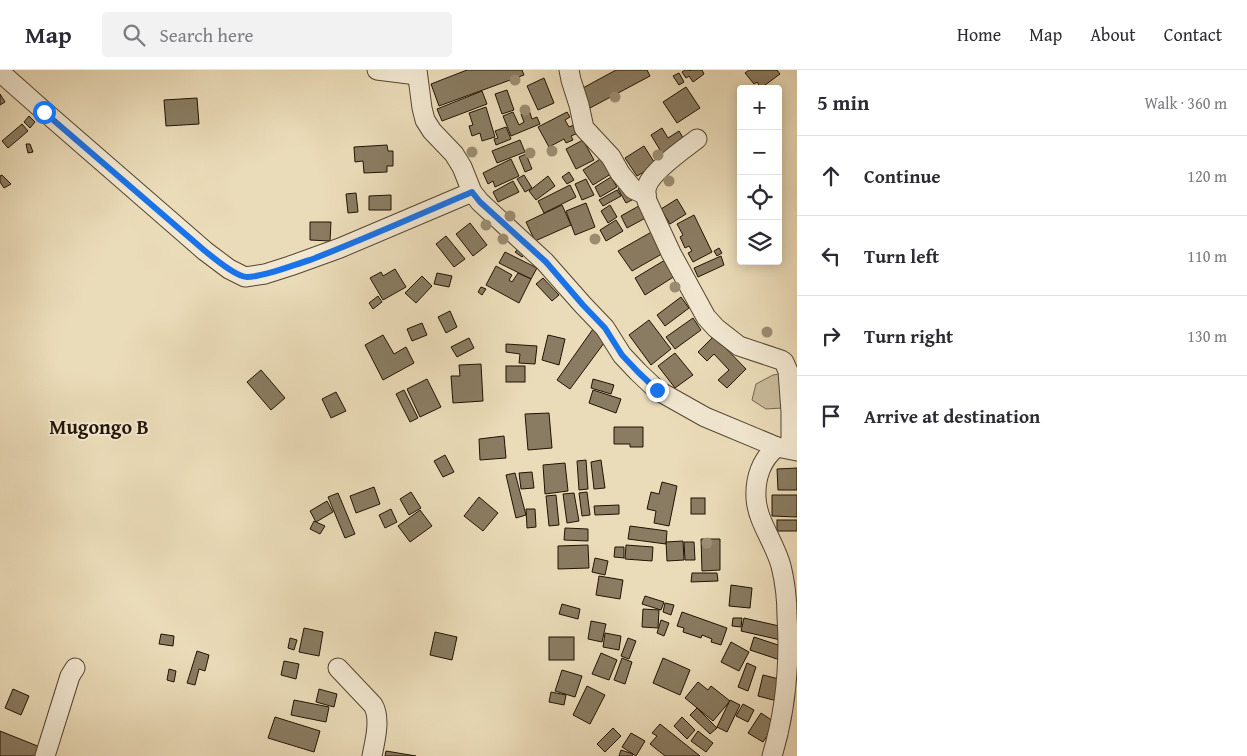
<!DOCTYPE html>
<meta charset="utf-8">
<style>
:root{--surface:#fff;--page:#f2f2f3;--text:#2b2b33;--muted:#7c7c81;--line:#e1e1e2}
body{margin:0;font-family:"Gentium Book Plus",serif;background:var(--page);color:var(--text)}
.controls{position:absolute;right:15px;top:15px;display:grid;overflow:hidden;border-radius:5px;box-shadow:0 2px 12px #0003}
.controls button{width:45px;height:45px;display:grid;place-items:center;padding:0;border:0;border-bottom:1px solid var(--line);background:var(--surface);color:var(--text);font:25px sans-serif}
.stop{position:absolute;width:15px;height:15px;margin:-11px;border:4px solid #1a73e8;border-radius:50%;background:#fff}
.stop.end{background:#1a73e8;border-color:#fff;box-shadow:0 1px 5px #0008}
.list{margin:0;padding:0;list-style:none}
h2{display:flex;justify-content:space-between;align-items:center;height:65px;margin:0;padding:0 20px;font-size:21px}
h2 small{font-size:16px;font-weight:400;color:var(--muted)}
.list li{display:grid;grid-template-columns:32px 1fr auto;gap:15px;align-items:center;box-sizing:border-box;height:80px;padding:0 20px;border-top:1px solid var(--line)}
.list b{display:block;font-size:19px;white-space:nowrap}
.list em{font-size:16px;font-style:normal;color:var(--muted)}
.icon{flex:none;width:28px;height:28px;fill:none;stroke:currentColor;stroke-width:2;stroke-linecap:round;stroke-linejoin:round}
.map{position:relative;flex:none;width:797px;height:686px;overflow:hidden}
header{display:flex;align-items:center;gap:30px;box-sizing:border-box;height:70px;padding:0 25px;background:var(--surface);border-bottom:1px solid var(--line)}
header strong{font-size:24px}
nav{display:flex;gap:28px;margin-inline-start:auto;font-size:18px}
.search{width:350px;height:45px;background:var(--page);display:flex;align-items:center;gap:12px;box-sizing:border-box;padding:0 18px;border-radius:5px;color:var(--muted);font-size:19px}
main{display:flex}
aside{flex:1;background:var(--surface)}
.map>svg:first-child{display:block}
.green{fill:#c9ba9a;stroke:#75664e}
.building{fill:#8a7c62;stroke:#211303}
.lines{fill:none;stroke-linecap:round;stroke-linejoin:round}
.minor-casing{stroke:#544530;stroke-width:21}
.minor{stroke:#f2e8d2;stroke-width:19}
.tree{fill:#9c8d72}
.route{stroke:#1a73e8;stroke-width:6}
.labels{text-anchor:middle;stroke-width:4;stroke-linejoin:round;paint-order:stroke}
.quarter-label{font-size:20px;font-weight:bold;fill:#211303;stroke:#f2e8d2}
</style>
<header>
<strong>Map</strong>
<div class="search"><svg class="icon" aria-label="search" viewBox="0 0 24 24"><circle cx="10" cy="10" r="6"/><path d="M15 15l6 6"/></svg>Search here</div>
<nav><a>Home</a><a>Map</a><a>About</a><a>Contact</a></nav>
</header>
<main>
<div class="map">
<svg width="797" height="686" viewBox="0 0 797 686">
<rect width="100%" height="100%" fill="#ebdcb9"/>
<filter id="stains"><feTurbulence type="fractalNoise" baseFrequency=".004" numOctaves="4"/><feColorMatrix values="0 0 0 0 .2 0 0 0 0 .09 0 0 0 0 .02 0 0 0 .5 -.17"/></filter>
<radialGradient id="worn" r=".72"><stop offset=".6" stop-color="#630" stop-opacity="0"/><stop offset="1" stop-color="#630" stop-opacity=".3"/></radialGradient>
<polygon class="green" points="787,303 782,338 766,339 752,330 756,314 773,305"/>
<g class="building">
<polygon points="467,0 522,0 524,5 439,36 431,14"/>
<polygon points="616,0 647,0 650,6 590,38 581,19"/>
<polygon points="685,0 689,0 690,1 691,0 702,0 704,4 693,12 689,6 686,8 682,2"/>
<polygon points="749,0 777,0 780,4 761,18 757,12 754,14 745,3"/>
<polygon points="679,3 684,12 679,15 673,6"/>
<polygon points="544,8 554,33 538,40 527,16"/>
<polygon points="686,17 700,38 677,53 663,32"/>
<polygon points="507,20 514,40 502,44 495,24"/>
<polygon points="482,21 487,34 442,51 437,39"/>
<polygon points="0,24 5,32 0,35"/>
<polygon points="197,28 199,54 166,56 164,30"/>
<polygon points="486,37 495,67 482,71 480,63 472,66 469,56 473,55 469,43"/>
<polygon points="529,40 532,49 537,47 540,54 511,66 503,46 513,42 519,55 524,52 521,44"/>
<polygon points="567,42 570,47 565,50 569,57 574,55 578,63 571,66 573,70 566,73 564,69 549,77 538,57"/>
<polygon points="29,46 35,52 30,58 24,52"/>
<polygon points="22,54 28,61 8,78 2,71"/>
<polygon points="506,57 511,69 496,75 494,69 498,68 495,61"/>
<polygon points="662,58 668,68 679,61 685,71 663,85 651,65"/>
<polygon points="520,70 525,82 497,93 492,81"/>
<polygon points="583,70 594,90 576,99 566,79"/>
<polygon points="26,74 30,74 33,82 28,83"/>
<polygon points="387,75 388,81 393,81 393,96 387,96 387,102 364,103 363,91 355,92 354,77"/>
<polygon points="644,76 656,95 637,106 625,88"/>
<polygon points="526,84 532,99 525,102 519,87"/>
<polygon points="605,86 614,102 593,115 583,100"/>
<polygon points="511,89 519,106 495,117 493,111 488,114 483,103"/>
<polygon points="569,102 574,110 567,114 562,107"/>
<polygon points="2,105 11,114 4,118 0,112 0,106"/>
<polygon points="524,105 532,118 525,122 517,109"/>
<polygon points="548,106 555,116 536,130 529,121"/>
<polygon points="611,107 617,117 600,127 595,117"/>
<polygon points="586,109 594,125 582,130 575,114"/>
<polygon points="513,111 519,122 498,132 493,122"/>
<polygon points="625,114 634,129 626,133 618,119"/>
<polygon points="570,115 576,127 544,143 538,131"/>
<polygon points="617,120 621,126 603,136 599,130"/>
<polygon points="356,123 358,142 348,143 346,124"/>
<polygon points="391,125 391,140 369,140 369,126"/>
<polygon points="677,129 686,144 670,154 661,139"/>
<polygon points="586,133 595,157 575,165 566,141"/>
<polygon points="644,133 651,145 627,158 621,146"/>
<polygon points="562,135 571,155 535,171 526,152"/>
<polygon points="610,135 617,147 608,153 601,141"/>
<polygon points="694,145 712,182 693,192 688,183 692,181 689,176 685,178 680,167 683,165 677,154"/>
<polygon points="616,150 623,161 606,171 600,160"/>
<polygon points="310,152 331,152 330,171 310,170"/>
<polygon points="470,153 487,175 473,186 456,164"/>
<polygon points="655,160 667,181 632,201 618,181"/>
<polygon points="446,166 465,189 454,197 436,174"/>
<polygon points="719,178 722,183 717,186 714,181"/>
<polygon points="518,179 525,184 522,187 515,182"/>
<polygon points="505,182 537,198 531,209 499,193"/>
<polygon points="721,186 724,195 698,207 694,198"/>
<polygon points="665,190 675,206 645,225 635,208"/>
<polygon points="496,196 512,205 509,210 512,212 518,203 531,209 519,233 486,215"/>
<polygon points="395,199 406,217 383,230 370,208 381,202 383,206"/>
<polygon points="437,203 452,206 449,217 434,214"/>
<polygon points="422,206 432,216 416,233 405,223"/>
<polygon points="543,208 559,225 552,231 536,214"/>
<polygon points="481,217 486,219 482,225 478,222"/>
<polygon points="378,226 382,232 373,239 369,233"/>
<polygon points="681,227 689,238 665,256 657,245"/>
<polygon points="450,241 457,257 446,263 438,247"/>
<polygon points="693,248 701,260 675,279 666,267"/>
<polygon points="649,250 671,279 651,295 629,265"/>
<polygon points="422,253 427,265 412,271 407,259"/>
<polygon points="593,259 607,269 570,319 557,310"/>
<polygon points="383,265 394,284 406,277 414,293 383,310 365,275"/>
<polygon points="548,265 565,269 559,295 542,290"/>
<polygon points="714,266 746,299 727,318 718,310 729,300 714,284 707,291 698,282"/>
<polygon points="469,268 474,278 457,287 451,277"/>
<polygon points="506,274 537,276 535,294 519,293 520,284 506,282"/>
<polygon points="675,283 693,305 675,318 658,296"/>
<polygon points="481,294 483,331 453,333 451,306 460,306 459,295"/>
<rect x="506" y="296" width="19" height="16"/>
<polygon points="261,300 285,328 271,340 247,312"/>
<polygon points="427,309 441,337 420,347 407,319"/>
<polygon points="593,309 614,315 611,324 591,318"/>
<polygon points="404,320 418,348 410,352 396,324"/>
<polygon points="593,320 621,329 616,343 589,333"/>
<polygon points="336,322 346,341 331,348 322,329"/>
<polygon points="549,343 552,378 528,380 525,344"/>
<polygon points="614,357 643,357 643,377 630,377 630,374 614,374"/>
<polygon points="504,366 506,388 480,390 479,369"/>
<polygon points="445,385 454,402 443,407 434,391"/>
<polygon points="586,390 588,419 579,420 577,391"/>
<polygon points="601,390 605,418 594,419 591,392"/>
<polygon points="565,393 568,421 545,424 543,395"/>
<polygon points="797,398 797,420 778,420 777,399"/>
<polygon points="532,402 534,418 521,419 519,403"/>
<polygon points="515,403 526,445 516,448 506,405"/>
<polygon points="662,412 677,416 669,456 654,453 656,441 647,439 651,422 659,424"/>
<polygon points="374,417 380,434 356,443 350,426"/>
<polygon points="411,422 421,438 409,445 400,429"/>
<polygon points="587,422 590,445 582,446 579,423"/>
<polygon points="338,423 355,464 345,468 328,427"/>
<polygon points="574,423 579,451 567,453 563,424"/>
<polygon points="556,425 559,455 549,456 546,426"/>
<polygon points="772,425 797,425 797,447 772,446"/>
<polygon points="479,427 498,443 483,461 464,446"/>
<rect x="691" y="428" width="14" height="16"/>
<polygon points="327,431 333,442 316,452 310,441"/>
<polygon points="619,435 619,444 595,445 594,436"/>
<polygon points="391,439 397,452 385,458 379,445"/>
<polygon points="526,439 535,439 536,457 527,458"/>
<polygon points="420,440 432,456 410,472 398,456"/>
<rect x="777" y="450" width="20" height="11"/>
<polygon points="314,451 325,456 320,464 310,459"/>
<polygon points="630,456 667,461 666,474 628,469"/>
<polygon points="565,458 588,459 588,471 564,470"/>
<polygon points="701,469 720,469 720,500 702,501"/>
<polygon points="683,471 684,490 667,491 666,472"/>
<polygon points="684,472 694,472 695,490 685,490"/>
<polygon points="588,475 589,498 558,499 558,476"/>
<polygon points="626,475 653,477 652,491 625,489"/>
<polygon points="615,477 624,477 624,488 614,487"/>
<polygon points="595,488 608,491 605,505 592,502"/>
<polygon points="692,503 717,503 718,511 691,512"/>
<polygon points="599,506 623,510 620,529 596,525"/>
<polygon points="731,515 752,518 750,538 729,536"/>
<polygon points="645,526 664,532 661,540 642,534"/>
<polygon points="665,533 674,535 671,545 663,542"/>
<polygon points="562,534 580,539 578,549 559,544"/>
<polygon points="643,539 659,540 658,558 642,557"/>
<polygon points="682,542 727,558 721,575 711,572 712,569 702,565 701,568 683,562 684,558 677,556"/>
<polygon points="733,548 742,548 741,557 732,556"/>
<polygon points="744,548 788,558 785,571 741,561"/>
<polygon points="661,550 669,553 664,566 657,563"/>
<polygon points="591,551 606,554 602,572 588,569"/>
<polygon points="304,558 323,562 319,586 299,582"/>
<polygon points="435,562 457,567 452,590 430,585"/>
<polygon points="605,563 621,566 619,580 603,577"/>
<polygon points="161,564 174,566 173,576 159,574"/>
<rect x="549" y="567" width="25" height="23"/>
<polygon points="754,567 787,578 783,591 750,580"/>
<polygon points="290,568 297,570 294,580 288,578"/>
<polygon points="628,568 636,571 629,589 621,586"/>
<polygon points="731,572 749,582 739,601 721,592"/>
<polygon points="197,581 209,585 205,601 199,599 195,615 187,613"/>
<polygon points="601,583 617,590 609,610 592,604"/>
<polygon points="622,588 632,592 625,614 614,610"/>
<polygon points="663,588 690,600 680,625 653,613"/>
<polygon points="284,591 299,594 296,609 281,605"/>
<polygon points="747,593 756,597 748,621 738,617"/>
<polygon points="169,599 176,601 174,612 167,610"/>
<polygon points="562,600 582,606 575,627 555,621"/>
<polygon points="763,605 783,610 777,631 758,626"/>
<polygon points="698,612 708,620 711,616 730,631 713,651 685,628"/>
<polygon points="587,616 605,625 590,654 573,645"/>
<polygon points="13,619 29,626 21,645 5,638"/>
<polygon points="319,619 337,624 334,637 316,632"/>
<polygon points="551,622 566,625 564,635 549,632"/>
<polygon points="294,630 329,637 326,652 291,645"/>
<polygon points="730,630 740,635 727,662 717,657"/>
<polygon points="743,634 754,640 748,652 736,646"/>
<polygon points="697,638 717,658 710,664 690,645"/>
<polygon points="761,643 776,653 763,672 748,663"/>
<polygon points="275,647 320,661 314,682 268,668"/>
<polygon points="682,647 695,660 687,669 674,656"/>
<polygon points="660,654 700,686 665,686 650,674 657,666 652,663"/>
<polygon points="613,658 621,666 605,682 597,674"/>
<polygon points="0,661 40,677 36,686 0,686"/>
<polygon points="698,661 713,673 706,682 691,671"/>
<polygon points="631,663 645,671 636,686 622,677"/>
<polygon points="621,680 633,684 632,686 619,686"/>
<polygon points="386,681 416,686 385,686"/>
</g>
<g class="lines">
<defs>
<g id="minor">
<polyline points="377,0 417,5"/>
<polyline points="417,0 422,38 425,50 432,61 454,84 462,97 472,122 480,132 545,192 583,235 605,258 622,285 638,302 657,320 705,347 777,377 797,381"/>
<polyline points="569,0 571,10 579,35 584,58 611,87 620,103 633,119 646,125"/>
<polyline points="0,2 44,41 205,181 229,199 245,207 265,204 290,196 340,178 472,122"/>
<path d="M697 69C684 79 652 101 647 116 645 121 646 126 647 131L671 183 706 247 716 258 739 276 781 290 784 292 788 301 791 342V379"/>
<path d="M338 598 373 635C381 648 375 671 372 686"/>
<polyline points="45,686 70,606 75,598"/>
<path d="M772 686C786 640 790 593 787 546 787 529 785 512 781 496 775 473 757 451 756 428 755 409 761 389 777 377"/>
</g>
</defs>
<use href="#minor" class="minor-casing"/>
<use href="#minor" class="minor"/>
</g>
<g class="tree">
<circle cx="515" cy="10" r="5.5"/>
<circle cx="615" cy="27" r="5.5"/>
<circle cx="525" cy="40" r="5.5"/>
<circle cx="552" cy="81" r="5.5"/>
<circle cx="472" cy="82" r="5.5"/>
<circle cx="530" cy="83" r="5.5"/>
<circle cx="658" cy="85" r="5.5"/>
<circle cx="669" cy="111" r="5.5"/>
<circle cx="510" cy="146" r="5.5"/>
<circle cx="486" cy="155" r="5.5"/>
<circle cx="503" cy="169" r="5.5"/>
<circle cx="595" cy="169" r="5.5"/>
<circle cx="675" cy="217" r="5.5"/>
<circle cx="767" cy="262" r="5.5"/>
<circle cx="707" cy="473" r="5.5"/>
</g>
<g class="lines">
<path class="route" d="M44 42 205 181C214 188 236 207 247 207 264 207 293 195 310 190 365 169 418 145 472 122L480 132 546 192 583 235 605 258 622 285 638 302 657 320"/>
</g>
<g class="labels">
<g class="quarter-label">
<text x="99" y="364">Mugongo B</text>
</g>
</g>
<rect width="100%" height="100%" filter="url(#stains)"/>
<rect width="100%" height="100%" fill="url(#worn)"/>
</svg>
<div class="controls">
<button>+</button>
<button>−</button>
<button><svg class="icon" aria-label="locate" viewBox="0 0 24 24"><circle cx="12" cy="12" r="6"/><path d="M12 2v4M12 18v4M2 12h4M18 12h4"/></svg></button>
<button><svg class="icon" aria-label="layers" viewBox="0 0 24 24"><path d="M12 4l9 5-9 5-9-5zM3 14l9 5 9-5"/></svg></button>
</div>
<div class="stop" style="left:44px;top:42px"></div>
<div class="stop end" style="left:657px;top:320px"></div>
</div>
<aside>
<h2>5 min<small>Walk · 360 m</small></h2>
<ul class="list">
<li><svg class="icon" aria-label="ahead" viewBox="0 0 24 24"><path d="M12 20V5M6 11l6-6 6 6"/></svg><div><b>Continue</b></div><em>120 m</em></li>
<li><svg class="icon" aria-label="left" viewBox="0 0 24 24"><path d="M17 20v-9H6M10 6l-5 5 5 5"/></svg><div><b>Turn left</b></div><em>110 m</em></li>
<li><svg class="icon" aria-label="right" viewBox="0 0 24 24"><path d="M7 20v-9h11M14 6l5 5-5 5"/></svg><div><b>Turn right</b></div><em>130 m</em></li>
<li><svg class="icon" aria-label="arrive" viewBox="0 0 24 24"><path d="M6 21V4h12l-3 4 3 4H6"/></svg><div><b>Arrive at destination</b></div></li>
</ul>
</aside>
</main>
